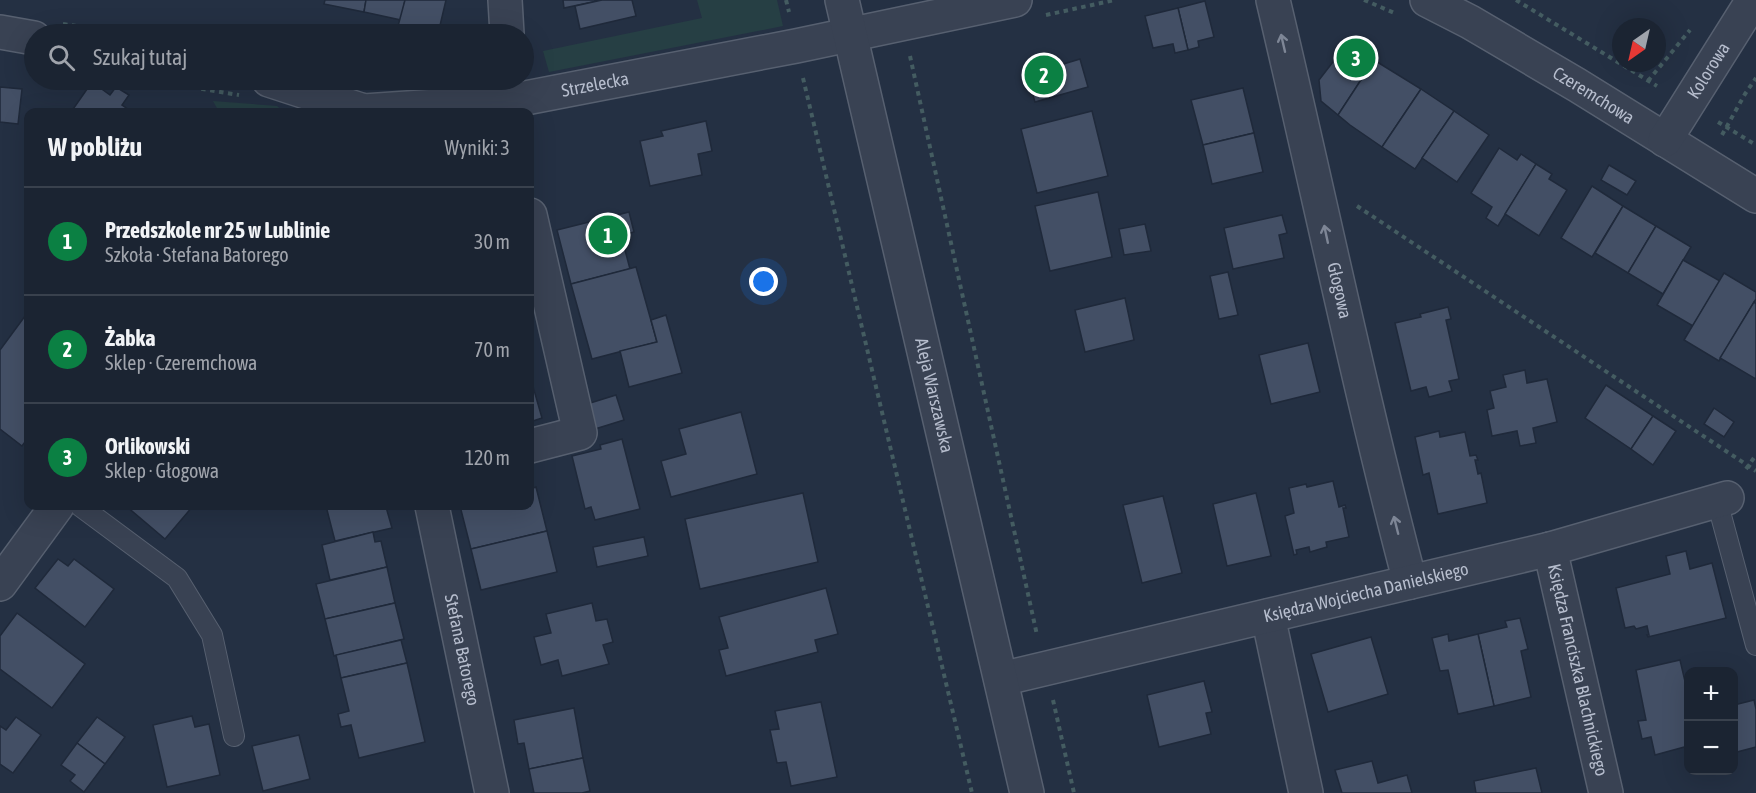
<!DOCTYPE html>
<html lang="pl">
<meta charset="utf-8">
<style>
:root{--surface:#1b2432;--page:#242c3a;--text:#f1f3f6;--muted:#a0a4ac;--line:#39414d;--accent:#0b8043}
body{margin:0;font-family:"Asap Condensed",sans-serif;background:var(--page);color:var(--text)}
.controls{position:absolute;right:18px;bottom:18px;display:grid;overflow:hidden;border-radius:12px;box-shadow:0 6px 24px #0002}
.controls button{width:54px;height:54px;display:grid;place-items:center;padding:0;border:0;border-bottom:2px solid var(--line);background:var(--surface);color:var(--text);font:30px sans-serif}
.compass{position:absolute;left:1612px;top:18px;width:54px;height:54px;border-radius:50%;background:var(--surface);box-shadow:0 6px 24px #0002;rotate:214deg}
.you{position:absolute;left:764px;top:282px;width:21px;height:21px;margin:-15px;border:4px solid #fff;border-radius:50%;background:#1a73e8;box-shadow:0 0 0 9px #1a73e833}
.badge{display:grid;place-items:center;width:39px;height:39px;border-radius:50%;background:var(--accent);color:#fff;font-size:20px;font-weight:700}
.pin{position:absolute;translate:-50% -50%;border:3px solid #fff;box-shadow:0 2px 6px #0006}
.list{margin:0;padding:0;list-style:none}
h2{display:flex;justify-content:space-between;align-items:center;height:78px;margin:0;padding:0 24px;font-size:26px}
h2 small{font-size:20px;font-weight:400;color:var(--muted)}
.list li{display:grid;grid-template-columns:39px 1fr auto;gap:18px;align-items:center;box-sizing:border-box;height:108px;padding:0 24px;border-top:2px solid var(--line)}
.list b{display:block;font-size:22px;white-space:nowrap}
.list p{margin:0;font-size:20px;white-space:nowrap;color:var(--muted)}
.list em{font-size:20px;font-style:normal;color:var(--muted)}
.icon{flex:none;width:33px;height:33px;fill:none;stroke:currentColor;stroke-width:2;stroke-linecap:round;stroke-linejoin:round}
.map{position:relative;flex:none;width:1756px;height:793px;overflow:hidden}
.search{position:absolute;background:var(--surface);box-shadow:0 6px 24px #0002;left:24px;top:24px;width:510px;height:66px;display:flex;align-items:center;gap:15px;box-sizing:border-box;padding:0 21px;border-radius:33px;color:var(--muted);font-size:22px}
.panel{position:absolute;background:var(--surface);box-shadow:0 6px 24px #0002;left:24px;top:108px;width:510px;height:402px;border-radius:12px}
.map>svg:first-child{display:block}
.green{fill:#263f44}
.building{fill:#434f65;stroke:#1f293a;stroke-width:1.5}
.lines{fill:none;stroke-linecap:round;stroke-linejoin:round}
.service-casing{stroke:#576070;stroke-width:22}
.minor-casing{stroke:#576070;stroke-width:36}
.tertiary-casing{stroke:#576070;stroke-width:36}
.path{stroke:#445c61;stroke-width:4;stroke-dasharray:4.5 4.5;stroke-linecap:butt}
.service{stroke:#394253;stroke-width:20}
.minor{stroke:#394253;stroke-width:33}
.tertiary{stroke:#394253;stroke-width:33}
.oneway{stroke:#7e8696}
.labels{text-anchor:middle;stroke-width:4.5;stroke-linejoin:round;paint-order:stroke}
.street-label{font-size:18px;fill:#b6bdcd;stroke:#1d2738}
</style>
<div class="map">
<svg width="1756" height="793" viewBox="0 0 1756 793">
<rect width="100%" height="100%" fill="#243043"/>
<g class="green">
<polygon points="697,0 777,0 783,26 549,72 543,51 702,18"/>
<polygon points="213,101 277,106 284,112 219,112"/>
</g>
<g class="building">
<polygon points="325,0 366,0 364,12 324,4"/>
<polygon points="366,0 405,0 401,20 364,12"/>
<polygon points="405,0 446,0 438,34 398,26"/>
<polygon points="563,0 602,0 564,8"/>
<polygon points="602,0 632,0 636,16 580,29 575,6"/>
<polygon points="1205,1 1214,37 1198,41 1199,47 1188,50 1178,8"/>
<polygon points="1178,8 1188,50 1175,53 1173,44 1153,48 1145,16"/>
<polygon points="1346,45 1374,60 1338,115 1321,101 1319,80"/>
<polygon points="1080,59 1088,87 1035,102 1027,75"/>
<polygon points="1374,60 1421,89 1382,147 1350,125 1338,115"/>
<polygon points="92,82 110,95 116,87 129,95 122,105 132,112 71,112"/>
<polygon points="0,87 22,89 18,124 0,122"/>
<polygon points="1243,88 1254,133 1203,145 1191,100"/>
<polygon points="1421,89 1454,111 1415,169 1382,147"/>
<polygon points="1092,111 1108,176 1037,193 1021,129"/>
<polygon points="1454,111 1489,135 1457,182 1422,158"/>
<polygon points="706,121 712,151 698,154 702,175 650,186 640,141 663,136 661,131"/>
<polygon points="1254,133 1263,172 1212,184 1203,145"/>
<polygon points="1499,148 1517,160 1521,154 1536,164 1498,226 1486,218 1492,207 1471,193"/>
<polygon points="1536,164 1552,174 1549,179 1567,190 1539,236 1505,214"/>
<polygon points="1609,165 1636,181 1627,195 1601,180"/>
<polygon points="1592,186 1623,206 1592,257 1561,238"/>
<polygon points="1098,192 1112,257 1050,271 1035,206"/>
<polygon points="1623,206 1656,226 1628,273 1595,253"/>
<polygon points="629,212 634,232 621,235 630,269 571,284 557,230"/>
<polygon points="1282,215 1287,233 1279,235 1284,258 1233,269 1224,228"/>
<polygon points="1145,224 1151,251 1124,255 1119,229"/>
<polygon points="1656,226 1691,247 1663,294 1628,273"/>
<polygon points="1683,260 1720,281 1693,326 1657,305"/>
<polygon points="636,267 657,342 592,359 571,284"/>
<polygon points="1228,272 1238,315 1219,319 1210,276"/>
<polygon points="1724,273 1756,292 1756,299 1719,361 1684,340"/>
<polygon points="1125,298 1134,340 1085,352 1075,310"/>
<polygon points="1754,302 1756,304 1756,379 1720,358"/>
<polygon points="1448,307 1451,319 1446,320 1459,379 1449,381 1452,391 1429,397 1426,387 1411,391 1395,323 1421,317 1420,314"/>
<polygon points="28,312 28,438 22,446 0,429 0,350"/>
<polygon points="666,315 682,373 629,387 620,351 657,342 651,320"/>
<polygon points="1308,343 1320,392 1271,404 1259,355"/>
<polygon points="1525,370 1527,383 1547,379 1557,422 1533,428 1536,443 1520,446 1517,431 1492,436 1487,410 1494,408 1490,391 1506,387 1503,375"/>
<polygon points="530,376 542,418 530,422"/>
<polygon points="1606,385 1653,416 1631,449 1585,418"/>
<polygon points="616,395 624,420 595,429 587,404"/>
<polygon points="1714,408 1734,422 1724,437 1704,424"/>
<polygon points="741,412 757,474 671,497 661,461 686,454 679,429"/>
<polygon points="1653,416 1676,431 1653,465 1631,449"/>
<polygon points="1439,431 1440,437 1465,432 1470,456 1476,455 1478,460 1475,460 1478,474 1481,473 1487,503 1438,514 1429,473 1423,475 1415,437"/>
<polygon points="622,439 640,509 595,520 591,507 585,509 572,456 601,449 600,445"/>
<polygon points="1333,481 1339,507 1345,505 1346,508 1343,508 1349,537 1326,542 1327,547 1310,552 1309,547 1296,550 1297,554 1294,555 1285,516 1294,513 1289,488 1306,484 1307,487"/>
<polygon points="536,487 547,531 471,549 460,506 530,506 530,489"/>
<polygon points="803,493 818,562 700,589 685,519"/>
<polygon points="1256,493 1271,556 1227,566 1213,504"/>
<polygon points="1163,496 1182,573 1142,583 1123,505"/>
<polygon points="126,506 193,506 165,539"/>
<polygon points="326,506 381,506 382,509 386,507 392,528 335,541"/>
<polygon points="547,531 557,572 481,590 471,549"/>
<polygon points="373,532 375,542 381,541 387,567 330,580 322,545"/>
<polygon points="644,537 648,556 597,567 593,547"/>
<polygon points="1686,551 1690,569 1712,563 1726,618 1648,637 1647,635 1649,635 1647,626 1636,629 1634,626 1625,628 1616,588 1670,574 1666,556"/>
<polygon points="58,559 68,566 74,559 114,589 85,627 35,588"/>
<polygon points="387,567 395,603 325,619 316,584"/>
<polygon points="826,588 838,634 815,640 818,652 726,676 719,650 728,648 719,617"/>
<polygon points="395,603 404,639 334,656 325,619"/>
<polygon points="592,603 596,621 607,619 613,642 603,645 609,664 562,676 558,660 541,665 534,637 551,633 546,614"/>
<polygon points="17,613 85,664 52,708 0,669 0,636"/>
<polygon points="1520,618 1528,649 1521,651 1531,697 1494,706 1478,634 1507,627 1505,621"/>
<polygon points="1448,634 1449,641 1478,634 1494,706 1458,714 1448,670 1440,671 1432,638"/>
<polygon points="1371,637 1388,694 1328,712 1311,654"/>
<polygon points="401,640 407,663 341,678 336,655"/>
<polygon points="1680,660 1688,694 1688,746 1655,755 1651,737 1642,739 1638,721 1646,720 1636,670"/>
<polygon points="407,663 425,742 359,758 351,725 341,727 338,714 349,711 341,678"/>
<polygon points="1204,681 1212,712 1206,713 1211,734 1159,747 1147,695"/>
<polygon points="1754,700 1756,709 1756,747 1737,752 1734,739 1734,705"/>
<polygon points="821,702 837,777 791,786 786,762 777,763 770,730 779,729 775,711"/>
<polygon points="574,708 583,758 529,769 524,743 518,744 514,720"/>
<polygon points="192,716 195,727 209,724 220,775 167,787 153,725"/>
<polygon points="16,717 41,735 13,773 0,764 0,726 6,730"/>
<polygon points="97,717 125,737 105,764 77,743"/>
<polygon points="299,735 310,779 263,791 252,746"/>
<polygon points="77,743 105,764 84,792 70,781 75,775 61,765"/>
<polygon points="583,758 590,791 582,793 531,793 534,793 529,769"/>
<polygon points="1372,761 1378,783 1407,775 1412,793 1342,793 1335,770"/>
<polygon points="1536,768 1542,793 1476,793 1474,781"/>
</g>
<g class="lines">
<defs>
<g id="service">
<polyline points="1717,501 1756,645"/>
<polyline points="80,506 177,578 212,635 234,736"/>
</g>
<g id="minor">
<polyline points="505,0 507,34"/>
<path id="s1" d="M1273 0C1319 194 1359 389 1410 582"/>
<path id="s2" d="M1427 0 1470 22 1577 85 1756 196"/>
<polyline points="0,32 34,38"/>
<path id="s3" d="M269 80 364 111 510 101 796 46 1015 0"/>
<path id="s4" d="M1665 140 1753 0"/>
<polyline points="530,215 580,433 530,446"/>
<path id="s5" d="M432 506 492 793"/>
<path id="s6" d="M1550 549 1606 793"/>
<polyline points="0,584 57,506"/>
<polyline points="1268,616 1306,793"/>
<path id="s7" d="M1001 679 1550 549 1727 498"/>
</g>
<g id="tertiary">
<path id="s8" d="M842 0 1027 793"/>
</g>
</defs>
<use href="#service" class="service-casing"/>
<use href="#minor" class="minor-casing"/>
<use href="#tertiary" class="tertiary-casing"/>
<g class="path">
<polyline points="786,0 789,12"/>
<polyline points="1364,0 1397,14"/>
<polyline points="1516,0 1657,86"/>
<polyline points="1046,15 1115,0"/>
<polyline points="63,24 131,34"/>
<polyline points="910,56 1037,635"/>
<polyline points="803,78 972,793"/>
<polyline points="148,80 239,95"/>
<polyline points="1648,81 1690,30"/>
<polyline points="1718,122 1756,145"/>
<polyline points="1722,135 1745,94 1756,78"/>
<polyline points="1357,206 1756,471"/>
<polyline points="1746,469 1756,455"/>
<polyline points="1053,700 1074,793"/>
</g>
<use href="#service" class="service"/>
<use href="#minor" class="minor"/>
<use href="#tertiary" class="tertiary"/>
</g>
<defs><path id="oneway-shaft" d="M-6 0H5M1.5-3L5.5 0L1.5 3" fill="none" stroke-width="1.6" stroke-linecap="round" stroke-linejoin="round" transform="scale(1.5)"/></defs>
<g class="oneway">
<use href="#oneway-shaft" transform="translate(1283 43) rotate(-103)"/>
<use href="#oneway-shaft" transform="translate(1326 234) rotate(-102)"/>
<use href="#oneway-shaft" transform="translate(1396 525) rotate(-104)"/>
</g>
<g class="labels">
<g class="street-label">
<text dy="6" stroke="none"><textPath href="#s4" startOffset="82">Kolorowa</textPath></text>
<text dy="6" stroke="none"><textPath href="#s3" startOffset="333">Strzelecka</textPath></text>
<text dy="6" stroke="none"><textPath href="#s2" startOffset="192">Czeremchowa</textPath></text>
<text dy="6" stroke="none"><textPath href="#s1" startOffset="298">Głogowa</textPath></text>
<text dy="6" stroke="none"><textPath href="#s8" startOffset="406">Aleja Warszawska</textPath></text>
<text dy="6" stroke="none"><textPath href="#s7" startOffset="375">Księdza Wojciecha Danielskiego</textPath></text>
<text dy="6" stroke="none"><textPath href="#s5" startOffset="147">Stefana Batorego</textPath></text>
<text dy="6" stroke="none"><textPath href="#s6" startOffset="124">Księdza Franciszka Blachnickiego</textPath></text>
</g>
</g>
</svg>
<div class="controls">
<button>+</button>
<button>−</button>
</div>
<svg class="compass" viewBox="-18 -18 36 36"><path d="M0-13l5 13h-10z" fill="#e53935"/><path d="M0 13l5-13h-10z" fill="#a0a4ac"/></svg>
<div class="you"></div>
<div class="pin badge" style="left:608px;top:235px">1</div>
<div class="pin badge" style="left:1044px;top:75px">2</div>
<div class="pin badge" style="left:1356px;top:58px">3</div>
<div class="search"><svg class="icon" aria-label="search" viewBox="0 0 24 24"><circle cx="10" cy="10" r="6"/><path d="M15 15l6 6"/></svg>Szukaj tutaj</div>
<section class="panel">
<h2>W pobliżu<small>Wyniki: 3</small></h2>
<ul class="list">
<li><span class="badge">1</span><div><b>Przedszkole nr 25 w Lublinie</b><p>Szkoła · Stefana Batorego</p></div><em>30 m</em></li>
<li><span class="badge">2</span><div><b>Żabka</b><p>Sklep · Czeremchowa</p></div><em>70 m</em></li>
<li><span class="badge">3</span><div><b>Orlikowski</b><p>Sklep · Głogowa</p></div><em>120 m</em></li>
</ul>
</section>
</div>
